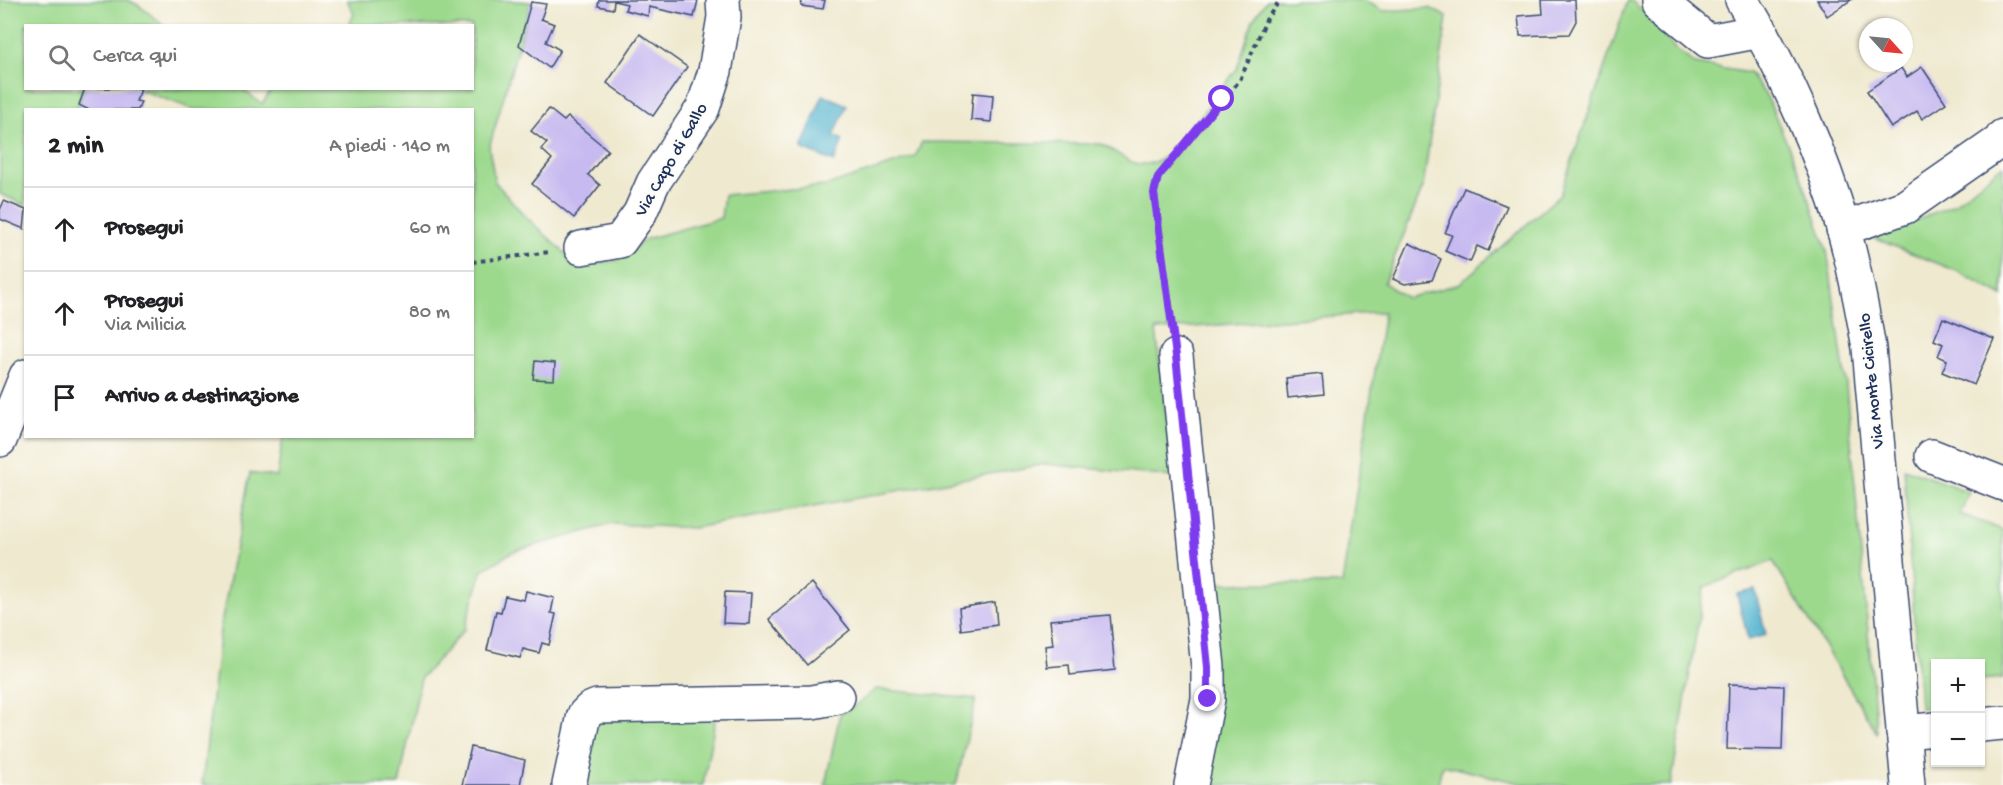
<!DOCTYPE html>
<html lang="it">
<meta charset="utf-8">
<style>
:root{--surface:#fff;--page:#f6f6f6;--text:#202124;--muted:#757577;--line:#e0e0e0}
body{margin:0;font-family:"Gochi Hand",sans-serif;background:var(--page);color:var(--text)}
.controls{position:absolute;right:18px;bottom:18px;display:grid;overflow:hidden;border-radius:0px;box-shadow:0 2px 4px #0004}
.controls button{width:54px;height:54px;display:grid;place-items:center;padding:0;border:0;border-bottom:2px solid var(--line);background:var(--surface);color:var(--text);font:30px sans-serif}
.compass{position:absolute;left:1859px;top:18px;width:54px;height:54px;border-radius:50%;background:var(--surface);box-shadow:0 2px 4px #0004;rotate:117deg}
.stop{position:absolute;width:18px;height:18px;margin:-14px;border:4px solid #7c3aed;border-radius:50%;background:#fff}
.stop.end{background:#7c3aed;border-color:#fff;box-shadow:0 2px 6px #0008}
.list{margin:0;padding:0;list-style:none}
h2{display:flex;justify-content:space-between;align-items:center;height:78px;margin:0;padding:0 24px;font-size:26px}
h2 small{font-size:20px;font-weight:400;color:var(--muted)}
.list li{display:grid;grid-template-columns:39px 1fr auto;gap:18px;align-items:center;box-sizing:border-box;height:84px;padding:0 24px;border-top:2px solid var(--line)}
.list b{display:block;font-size:22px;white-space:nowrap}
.list p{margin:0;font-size:20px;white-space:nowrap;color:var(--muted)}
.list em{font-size:20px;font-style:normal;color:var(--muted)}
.icon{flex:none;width:33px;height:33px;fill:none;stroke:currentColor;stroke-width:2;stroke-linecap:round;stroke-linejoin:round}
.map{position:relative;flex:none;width:2003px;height:785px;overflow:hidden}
.search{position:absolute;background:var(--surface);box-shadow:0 2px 4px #0004;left:24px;top:24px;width:450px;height:66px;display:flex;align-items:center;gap:15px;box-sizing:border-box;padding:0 21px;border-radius:0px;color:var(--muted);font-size:22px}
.panel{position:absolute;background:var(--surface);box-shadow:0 2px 4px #0004;left:24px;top:108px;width:450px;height:330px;border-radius:0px}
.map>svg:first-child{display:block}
.green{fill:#9cd98d;stroke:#5c8476;stroke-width:1.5}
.water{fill:#4fb2ce;stroke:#357096;stroke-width:1.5}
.building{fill:#c7baf0}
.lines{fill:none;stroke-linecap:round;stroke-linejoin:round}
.minor-casing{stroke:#3b4b6f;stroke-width:36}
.path{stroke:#3b4b6f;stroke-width:4;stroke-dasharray:4.5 4.5;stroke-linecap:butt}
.minor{stroke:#fff;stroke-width:33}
.route{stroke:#7c3aed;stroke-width:8}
.labels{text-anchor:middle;stroke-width:5;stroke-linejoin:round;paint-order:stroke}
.street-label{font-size:18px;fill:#1b2f5e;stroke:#fdfcf7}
</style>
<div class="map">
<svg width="2003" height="785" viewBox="0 0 2003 785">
<rect width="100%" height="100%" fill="#fdfcf7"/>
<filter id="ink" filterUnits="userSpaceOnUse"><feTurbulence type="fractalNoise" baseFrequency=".0167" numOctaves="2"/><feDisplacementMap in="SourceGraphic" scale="12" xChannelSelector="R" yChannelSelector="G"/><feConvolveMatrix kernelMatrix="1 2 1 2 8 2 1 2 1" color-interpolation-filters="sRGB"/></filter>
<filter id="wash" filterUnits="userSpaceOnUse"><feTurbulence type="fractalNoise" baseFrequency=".008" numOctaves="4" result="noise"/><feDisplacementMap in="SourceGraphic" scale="24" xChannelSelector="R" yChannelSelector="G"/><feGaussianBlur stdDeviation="1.35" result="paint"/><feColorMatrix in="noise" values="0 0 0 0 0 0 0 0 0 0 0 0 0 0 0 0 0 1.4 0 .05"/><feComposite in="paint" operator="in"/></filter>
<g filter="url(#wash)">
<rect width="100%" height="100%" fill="#efe9cf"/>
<g class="green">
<polygon points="0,0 128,0 138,5 164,25 26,26 26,88 85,89 77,109 26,110 25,205 0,194"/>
<path d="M347 0H499L531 2 489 148 495 182 525 216 578 265 620 260 646 239 721 218 724 195 826 186 915 157 922 142 1101 144C1133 161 1136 175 1172 153L1237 69 1253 20 1267 0H1364L1383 11 1430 8 1447 17 1423 187 1384 283 1407 298 1459 284 1560 195 1628 0H1630L1646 13 1674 48 1695 64 1749 73 1767 97 1802 178 1827 250 1846 385 1877 733 1773 561 1704 587 1671 785H1528L1442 765 1438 785H1206L1215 583 1342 584 1384 312 1156 330 1173 477 1045 464 693 528 612 524 512 552 482 571 464 630 421 678 399 785H202L220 630 250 473 277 477 283 437 472 436V110L193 109 137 89H242L262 104 272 89 472 88V26L349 25 354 14Z"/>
<polygon points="2003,165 2003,296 1957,271 1873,238 1953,205"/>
<polygon points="1904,468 1969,492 1960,514 2003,530 2003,678 1981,680 1980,664 1936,664 1935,707 1920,708"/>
<polygon points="876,689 976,699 956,785 825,785 840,714 852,708"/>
<polygon points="717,709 703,785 577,785 592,716"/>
</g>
<g class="water">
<polygon points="823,95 847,105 834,136 843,140 834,162 801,148"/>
<polygon points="1755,590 1766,635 1748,640 1737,594"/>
</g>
<g id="blocks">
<g class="building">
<polygon points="599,0 698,0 694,17 649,7 648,16 625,10 627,4 614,1 613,9 598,6"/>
<polygon points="802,0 825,0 823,9 801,6"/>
<polygon points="1542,0 1575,0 1576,21 1569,34 1520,36 1518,16 1543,14"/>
<polygon points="1817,0 1851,0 1827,16"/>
<polygon points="531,2 546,4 541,19 554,24 546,42 560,50 549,68 519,45"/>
<polygon points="640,34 687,67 653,116 607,83"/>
<polygon points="1922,67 1946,103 1922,119 1917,111 1891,128 1867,91 1901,68 1907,77"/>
<polygon points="85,88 137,88 141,90 136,101 141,102 138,110 89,110 79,105"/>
<polygon points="973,93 993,95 991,122 971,120"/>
<polygon points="549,109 564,121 568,117 608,150 588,175 600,185 574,218 532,184 552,159 541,149 547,143 531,131"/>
<polygon points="1464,188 1507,206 1488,251 1477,246 1470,262 1445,251 1452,235 1445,233"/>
<polygon points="4,201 26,210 24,229 0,219 0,210"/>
<polygon points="1409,243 1441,259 1432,280 1405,284 1393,279"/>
<polygon points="1943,318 1994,339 1974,385 1942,372 1947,360 1938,356 1943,344 1934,340"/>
<polygon points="535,361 555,363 554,380 533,379"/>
<polygon points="1322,374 1324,394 1288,398 1286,378"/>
<polygon points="812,583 850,630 807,665 769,619"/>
<polygon points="526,591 554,598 551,613 556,614 549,645 542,643 539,653 523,649 520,658 487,650 496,611 501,612 505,596 524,600"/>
<polygon points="725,592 751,593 749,624 723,623"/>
<polygon points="995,602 997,625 961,630 959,608"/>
<polygon points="1110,615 1115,670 1070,675 1069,665 1047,667 1045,646 1053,645 1050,620"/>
<polygon points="1729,684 1784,686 1782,750 1727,749"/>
<polygon points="471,747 525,760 520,785 462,785"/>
</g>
</g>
</g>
<g filter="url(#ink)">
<use href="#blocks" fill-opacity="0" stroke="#3b4b6f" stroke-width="1.5"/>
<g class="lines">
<defs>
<g id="minor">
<polyline points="1658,0 1708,41 1761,31"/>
<path d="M1742 0C1784 69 1822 153 1844 231 1855 270 1862 308 1869 348L1908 785"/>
<polyline points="1843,229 1905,207 2000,141 2003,136"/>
<polyline points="581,248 620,241 640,213 653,183 703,108 715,71 724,17 723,0"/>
<polyline points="1176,356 1208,667 1208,699 1191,785"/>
<polyline points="0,440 26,376"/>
<polyline points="1932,456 2003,484"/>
<polyline points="1980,725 2003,723"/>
<polyline points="1903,732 1936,729"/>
<polyline points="569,785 584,715 590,709 597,706 812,702 838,697"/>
</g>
</defs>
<use href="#minor" class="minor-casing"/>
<g class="path">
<polyline points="472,262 550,252"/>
<polyline points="1172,327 1154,193 1158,177 1240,80 1266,20 1280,0"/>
</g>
<use href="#minor" class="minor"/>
</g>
</g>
<g class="lines" filter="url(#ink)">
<polyline class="route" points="1208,699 1208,667 1176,356 1154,193 1158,177 1222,99"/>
</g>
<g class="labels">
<g class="street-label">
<text transform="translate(670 159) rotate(-60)" y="6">Via Capo di Gallo</text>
<text transform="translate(1870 381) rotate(-96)" y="6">Via Monte Cicirello</text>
</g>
</g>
</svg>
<div class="controls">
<button>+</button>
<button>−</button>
</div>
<svg class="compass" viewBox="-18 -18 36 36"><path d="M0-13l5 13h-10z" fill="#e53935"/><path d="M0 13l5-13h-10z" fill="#757577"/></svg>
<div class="stop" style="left:1222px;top:99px"></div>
<div class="stop end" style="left:1208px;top:699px"></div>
<div class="search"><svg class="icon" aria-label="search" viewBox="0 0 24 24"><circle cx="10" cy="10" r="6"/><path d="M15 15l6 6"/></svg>Cerca qui</div>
<section class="panel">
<h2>2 min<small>A piedi · 140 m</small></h2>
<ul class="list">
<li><svg class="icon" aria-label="ahead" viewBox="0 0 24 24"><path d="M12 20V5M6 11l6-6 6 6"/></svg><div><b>Prosegui</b></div><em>60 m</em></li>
<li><svg class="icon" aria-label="ahead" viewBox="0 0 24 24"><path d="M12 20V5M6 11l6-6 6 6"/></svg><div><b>Prosegui</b><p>Via Milicia</p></div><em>80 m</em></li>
<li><svg class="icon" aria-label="arrive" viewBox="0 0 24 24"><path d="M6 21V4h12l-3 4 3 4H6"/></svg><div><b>Arrivo a destinazione</b></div></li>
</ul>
</section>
</div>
